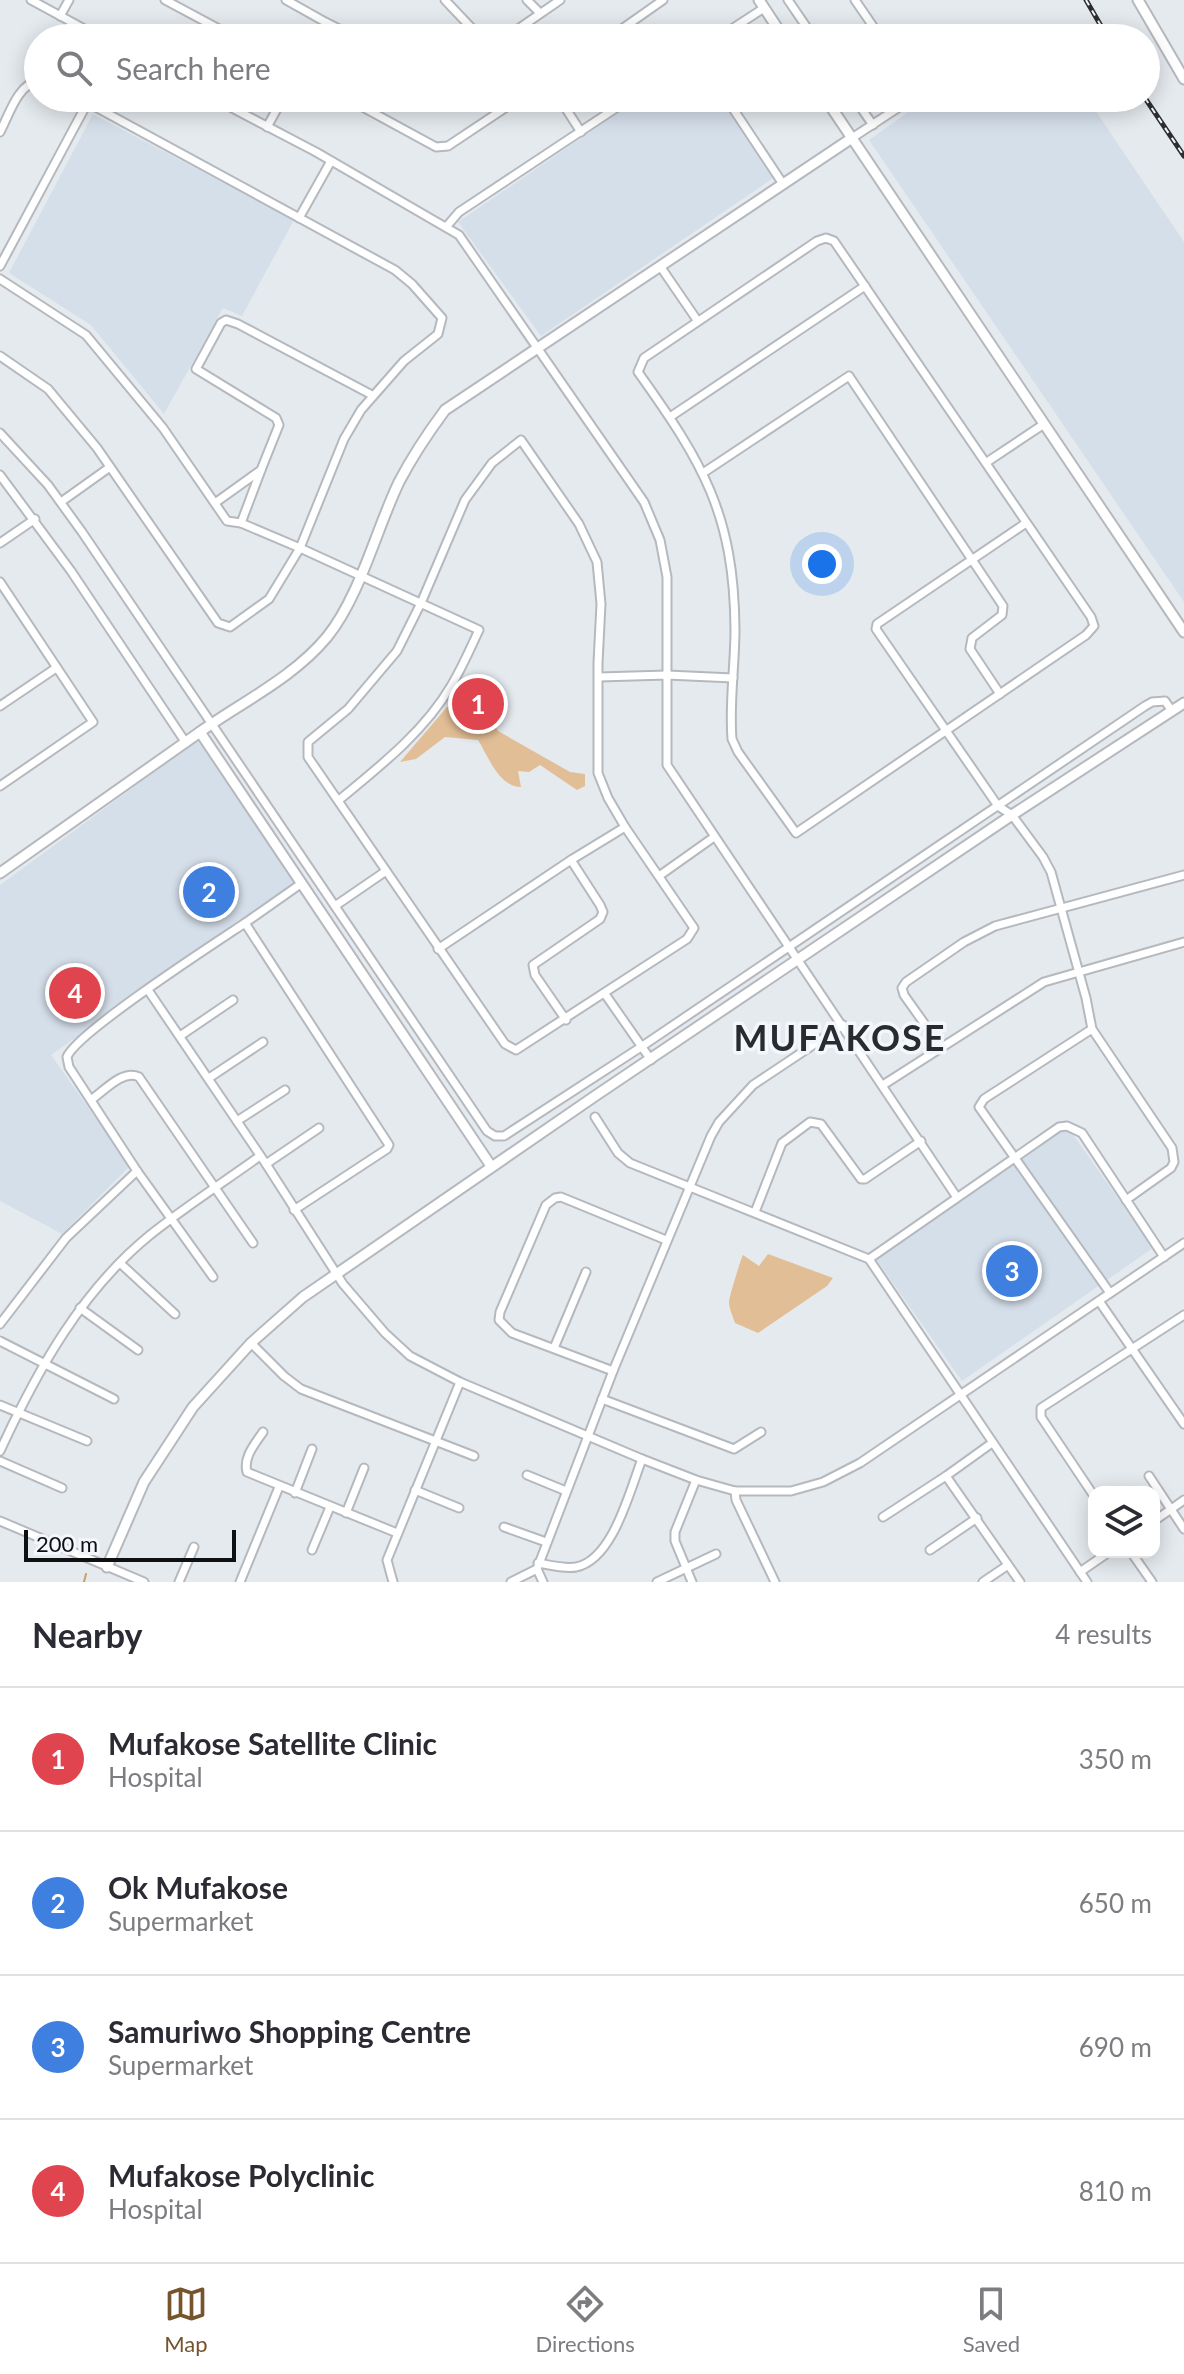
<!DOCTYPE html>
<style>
:root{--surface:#fff;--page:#f2f2f3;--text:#2b2b33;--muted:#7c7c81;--line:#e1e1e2;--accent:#76542c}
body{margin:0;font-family:Lato,sans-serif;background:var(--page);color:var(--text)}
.controls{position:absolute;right:24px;bottom:24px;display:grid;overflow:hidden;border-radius:16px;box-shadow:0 4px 20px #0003}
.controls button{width:72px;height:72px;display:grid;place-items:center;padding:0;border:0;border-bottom:2px solid var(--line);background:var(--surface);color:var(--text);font:40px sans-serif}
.scale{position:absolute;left:24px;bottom:20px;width:212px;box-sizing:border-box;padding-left:8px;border:4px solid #0f1012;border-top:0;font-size:22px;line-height:28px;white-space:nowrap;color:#0f1012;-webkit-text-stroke:6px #f3f7fc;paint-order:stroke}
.you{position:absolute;left:822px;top:564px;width:28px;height:28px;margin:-20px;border:6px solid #fff;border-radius:50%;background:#1a73e8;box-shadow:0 0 0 12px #1a73e833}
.badge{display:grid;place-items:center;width:52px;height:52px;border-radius:50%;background:var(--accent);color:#fff;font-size:26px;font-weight:700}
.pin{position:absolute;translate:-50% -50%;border:4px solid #fff;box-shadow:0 2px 8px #0006}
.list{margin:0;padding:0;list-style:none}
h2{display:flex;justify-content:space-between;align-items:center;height:104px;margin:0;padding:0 32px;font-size:34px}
h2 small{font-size:26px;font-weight:400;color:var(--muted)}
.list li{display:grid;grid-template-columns:52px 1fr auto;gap:24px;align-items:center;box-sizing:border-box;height:144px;padding:0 32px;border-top:2px solid var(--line)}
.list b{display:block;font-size:30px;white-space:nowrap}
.list p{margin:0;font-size:26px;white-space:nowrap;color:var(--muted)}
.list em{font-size:26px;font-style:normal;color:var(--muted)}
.icon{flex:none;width:44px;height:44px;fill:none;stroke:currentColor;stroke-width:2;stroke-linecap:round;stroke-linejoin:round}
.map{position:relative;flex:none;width:1184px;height:1582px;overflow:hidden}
.search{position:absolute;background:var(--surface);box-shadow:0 4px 20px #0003;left:24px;right:24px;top:24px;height:88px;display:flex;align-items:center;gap:20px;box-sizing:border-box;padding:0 28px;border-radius:44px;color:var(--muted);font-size:30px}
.sheet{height:680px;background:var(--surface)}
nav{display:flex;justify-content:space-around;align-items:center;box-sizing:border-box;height:112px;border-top:2px solid var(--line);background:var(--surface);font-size:22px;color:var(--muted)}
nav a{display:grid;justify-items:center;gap:4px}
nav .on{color:var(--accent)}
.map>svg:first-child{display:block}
.built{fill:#d5dfea}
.green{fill:#e2be96}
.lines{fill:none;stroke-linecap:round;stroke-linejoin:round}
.stream{stroke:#cd9d67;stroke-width:2}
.street-casing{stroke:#b5b9be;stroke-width:11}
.secondary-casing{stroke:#b5b9be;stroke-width:13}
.street{stroke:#fff;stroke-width:7}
.secondary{stroke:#fff;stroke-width:9}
.rail-casing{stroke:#2c2e30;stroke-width:5}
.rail{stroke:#f3f7fc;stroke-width:2;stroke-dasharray:6;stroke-linecap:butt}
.labels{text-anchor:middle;stroke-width:7;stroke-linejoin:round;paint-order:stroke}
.district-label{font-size:36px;font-weight:bold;letter-spacing:2px;fill:#282b2f;stroke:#f3f7fc}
</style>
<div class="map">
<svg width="1184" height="1582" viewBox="0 0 1184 1582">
<rect width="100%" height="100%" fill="#e5eaef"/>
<g class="built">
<polygon points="640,98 721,98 775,177 541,336 458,222"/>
<polygon points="928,98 1087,98 1184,242 1184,602 869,140"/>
<polygon points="93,114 294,220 242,316 223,308 164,414 91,325 9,273"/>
<polygon points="198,740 292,879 293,885 51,1055 130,1166 62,1234 0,1201 0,885"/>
<polygon points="1067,1126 1153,1248 962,1381 876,1259"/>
</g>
<g class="green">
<path d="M447 707C464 707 476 722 492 720L498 731 570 772 585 774V786L577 790 540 765 529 772 518 771 521 787C499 787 488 756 478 740L445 737 416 759 400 762Z"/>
<path d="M768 1254 833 1278 827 1286 758 1333 735 1323C733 1317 729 1308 729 1302 729 1298 741 1258 743 1255L759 1266Z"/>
</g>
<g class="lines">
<polyline class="stream" points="84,1582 86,1574"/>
<defs>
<g id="street">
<polyline points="31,0 101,38"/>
<polyline points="165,0 236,38"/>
<polyline points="286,0 327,23 318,38"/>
<polyline points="445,0 481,38"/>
<polyline points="527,0 540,13"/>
<polyline points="788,0 814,38"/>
<polyline points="855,0 881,38"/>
<polyline points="60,16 69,0"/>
<polyline points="327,23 357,38"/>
<polyline points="505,38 560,0"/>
<polyline points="609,38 663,0"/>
<polyline points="718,38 764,8"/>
<polyline points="213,98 316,152 459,235 644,502 660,540 667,577 667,765 956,1196"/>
<polyline points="346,98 436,147 448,146 520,98"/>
<polyline points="559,98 581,132"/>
<polyline points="726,98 783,184"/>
<polyline points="854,98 873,125"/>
<polyline points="267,127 283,98"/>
<path d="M0 132C9 115 18 84 38 81"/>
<polyline points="852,138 913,98"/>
<polyline points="299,218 331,161"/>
<polyline points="447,226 459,212 631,98"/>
<path d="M826 238 834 241 1091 617 1094 626 1086 635 796 833 738 752 732 739C729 703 735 666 735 629 734 514 703 463 638 372L644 358 817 241Z"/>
<polyline points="0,266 90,98"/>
<polyline points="660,266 697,320"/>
<path d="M0 279 86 335 163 428 227 521 241 523 300 548 479 630C470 649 462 668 451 686 424 732 379 767 339 800"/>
<polyline points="0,356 48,389 97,448 218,623 230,627 269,599 300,548 344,439 361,410 404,361 438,334 442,318 412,284 395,270 79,98"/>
<polyline points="670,417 865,286"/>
<polyline points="0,433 48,485 82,532 487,1131 495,1136 504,1136 641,1047 1145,706 1152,702 1165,701 1172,711"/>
<polygon points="521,440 579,524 597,562 601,604 598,663 598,773 608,798 625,827 694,928 687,939 516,1050 505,1044 308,757 308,742 348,709 397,651 421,603 465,500 492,463"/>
<polyline points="987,462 1044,424"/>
<polyline points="703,473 849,376 1003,606 1002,615 972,638 970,649 1000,694"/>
<polyline points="0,475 71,571 186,743"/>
<polyline points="61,502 110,467"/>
<polyline points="215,503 261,470 279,425 276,418 196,369 221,323 226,320 238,324 372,395"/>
<polyline points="241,523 261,470"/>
<polyline points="1026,523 877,624 876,629 998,806 1012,815 1043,857 1051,872 1086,998 1092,1029 1172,1148 1174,1162 1171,1168 1126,1200"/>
<polyline points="0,543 35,519"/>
<polyline points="0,582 93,722 0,786"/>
<polyline points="599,677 667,675 733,678"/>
<polyline points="0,706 56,668"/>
<polyline points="659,876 714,837"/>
<polyline points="335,906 386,871"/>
<polyline points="438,949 571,860"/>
<polyline points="148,990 266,1164 343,1284 385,1333 410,1356 460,1382 642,1459 696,1480 735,1491 791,1491 823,1482 860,1463 1184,1243"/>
<polyline points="605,994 651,1060"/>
<polyline points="566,1020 535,975 533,965 600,919 603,912 600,905 571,860 625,827"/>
<polyline points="1092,1029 984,1099 979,1107 1110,1293"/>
<polyline points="180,1036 233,1000"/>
<polyline points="941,1047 904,995 902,988 906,982 964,942 995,926 1184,875"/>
<polyline points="209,1078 263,1042"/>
<polyline points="883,1085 1044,982 1184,942"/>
<path d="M91 1100C105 1090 123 1069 139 1077L253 1243"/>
<polyline points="595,1117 618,1153 630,1163 869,1259 1087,1582"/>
<polyline points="237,1121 285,1090"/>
<polyline points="266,1164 319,1128"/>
<polyline points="294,1210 387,1149 389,1145 245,923 302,883"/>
<polyline points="755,1212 782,1143 810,1122 821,1124 861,1179 865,1179 921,1141"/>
<polyline points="869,1259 1059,1127 1067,1126 1082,1133 1164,1257"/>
<polyline points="120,1263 175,1314"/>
<path d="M213 1277 137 1171 69 1067 67 1057C76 1033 215 943 245 923"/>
<polyline points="1099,1301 1184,1424"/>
<polyline points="80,1308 138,1350"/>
<polyline points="0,1324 66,1238 137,1171"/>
<polyline points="0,1341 114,1399"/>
<polyline points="251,1343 284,1376 301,1389 474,1456"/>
<polyline points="554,1348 586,1272"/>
<polyline points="613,1371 512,1333 499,1320 500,1312 546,1205 555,1198 561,1197 666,1240"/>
<polyline points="602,1399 734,1449 761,1432"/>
<polyline points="0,1405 87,1441"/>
<path d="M263 1432C255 1444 243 1457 247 1472L397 1533"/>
<path d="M0 1451C37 1371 81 1291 150 1235 185 1207 224 1182 260 1156"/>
<polyline points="0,1461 62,1488"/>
<polyline points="527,1475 566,1491"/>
<polyline points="946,1476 1020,1582"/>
<polyline points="1149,1476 1184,1529"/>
<polyline points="415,1490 459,1508"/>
<polyline points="735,1491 736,1500 775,1582"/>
<polyline points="295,1493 312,1449"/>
<polyline points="1094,1496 1041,1417 1041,1408 1184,1315"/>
<polyline points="346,1513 364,1468"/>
<polyline points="883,1517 946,1476 992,1443"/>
<polyline points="0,1521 144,1582"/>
<polyline points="1154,1521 1184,1500"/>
<polyline points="504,1527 546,1542"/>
<polyline points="312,1550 330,1507"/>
<polyline points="930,1550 977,1518"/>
<polyline points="1131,1552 1152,1582"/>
<path d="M538 1563C550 1565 564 1569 576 1567 613 1560 630 1490 642 1459"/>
<polyline points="537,1569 543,1582"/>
<polyline points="1080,1572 1109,1552"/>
<polyline points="179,1582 194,1547"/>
<polyline points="240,1582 279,1487"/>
<polyline points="393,1582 387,1560 460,1382"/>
<polyline points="511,1582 537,1569 613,1371 711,1136 719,1122 753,1085 843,1025"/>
<polyline points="657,1582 716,1554"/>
<polyline points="692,1582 675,1541 675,1532 696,1480"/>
<polyline points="983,1582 1008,1565"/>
</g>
<g id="secondary">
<polyline points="759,0 784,38"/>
<polyline points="1138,0 1184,79"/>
<polyline points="825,98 1184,632"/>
<polyline points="0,873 200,732"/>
<path d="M491 1166 200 732C242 702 293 678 327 637 360 596 376 530 399 482 412 457 428 433 445 410L852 138"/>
<polyline points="107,1567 144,1482 193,1407 251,1343 303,1297 595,1096 1012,815 1184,703"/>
</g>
</defs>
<use href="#street" class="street-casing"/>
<use href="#secondary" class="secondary-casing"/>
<use href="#street" class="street"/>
<use href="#secondary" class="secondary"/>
<defs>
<g id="rail">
<polyline points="1086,0 1108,38"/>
<polyline points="1145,98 1184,156"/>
</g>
</defs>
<use href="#rail" class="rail-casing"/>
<use href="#rail" class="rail"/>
</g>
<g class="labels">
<g class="district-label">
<text x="840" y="1051">MUFAKOSE</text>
</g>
</g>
</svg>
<div class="controls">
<button><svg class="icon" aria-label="layers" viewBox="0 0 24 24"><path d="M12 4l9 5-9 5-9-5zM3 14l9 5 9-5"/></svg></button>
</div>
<div class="scale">200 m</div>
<div class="you"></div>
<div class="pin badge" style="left:478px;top:704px;background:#e0444e">1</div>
<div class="pin badge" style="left:209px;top:892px;background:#3f7fe0">2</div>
<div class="pin badge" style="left:1012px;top:1271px;background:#3f7fe0">3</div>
<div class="pin badge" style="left:75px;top:993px;background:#e0444e">4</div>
<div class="search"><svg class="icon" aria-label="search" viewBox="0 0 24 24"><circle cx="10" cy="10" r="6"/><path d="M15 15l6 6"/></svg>Search here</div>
</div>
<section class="sheet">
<h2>Nearby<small>4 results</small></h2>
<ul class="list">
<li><span class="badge" style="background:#e0444e">1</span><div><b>Mufakose Satellite Clinic</b><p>Hospital</p></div><em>350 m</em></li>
<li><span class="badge" style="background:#3f7fe0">2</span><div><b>Ok Mufakose</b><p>Supermarket</p></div><em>650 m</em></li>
<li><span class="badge" style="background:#3f7fe0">3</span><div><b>Samuriwo Shopping Centre</b><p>Supermarket</p></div><em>690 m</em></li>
<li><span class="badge" style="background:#e0444e">4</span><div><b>Mufakose Polyclinic</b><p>Hospital</p></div><em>810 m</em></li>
</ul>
</section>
<nav>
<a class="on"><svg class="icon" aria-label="map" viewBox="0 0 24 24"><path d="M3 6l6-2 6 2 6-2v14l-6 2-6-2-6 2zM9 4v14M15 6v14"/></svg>Map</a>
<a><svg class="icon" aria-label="directions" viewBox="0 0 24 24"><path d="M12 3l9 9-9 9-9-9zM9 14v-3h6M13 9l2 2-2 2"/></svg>Directions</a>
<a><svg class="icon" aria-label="saved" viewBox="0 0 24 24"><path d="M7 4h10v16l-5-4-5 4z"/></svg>Saved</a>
</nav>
